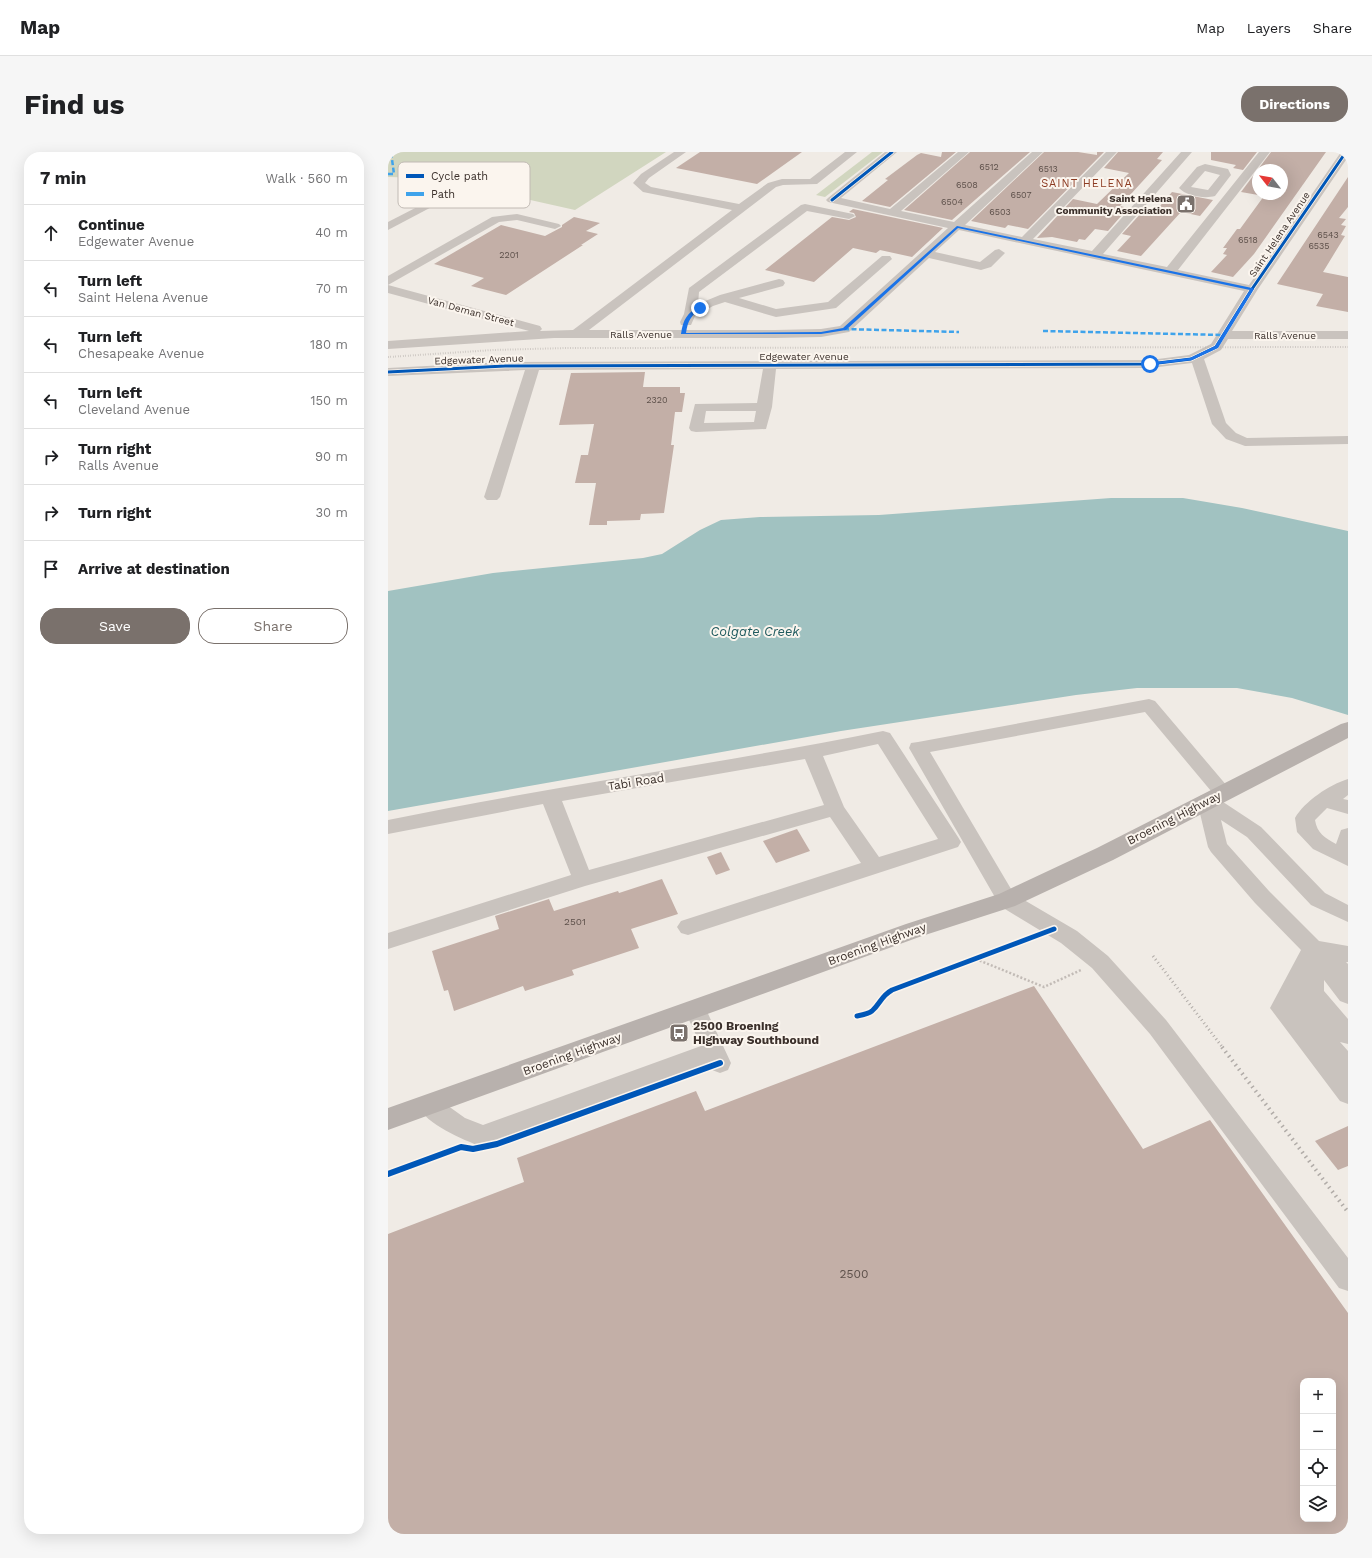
<!DOCTYPE html>
<meta charset="utf-8">
<style>
:root{--surface:#fff;--page:#f6f6f6;--text:#202124;--muted:#757577;--line:#e0e0e0;--accent:#7a716c}
body{margin:0;font-family:"Work Sans",sans-serif;background:var(--page);color:var(--text)}
.controls{position:absolute;right:12px;bottom:12px;display:grid;overflow:hidden;border-radius:8px;box-shadow:0 4px 16px #0002}
.controls button{width:36px;height:36px;display:grid;place-items:center;padding:0;border:0;border-bottom:1px solid var(--line);background:var(--surface);color:var(--text);font:20px sans-serif}
.compass{position:absolute;left:864px;top:12px;width:36px;height:36px;border-radius:50%;background:var(--surface);box-shadow:0 4px 16px #0002;rotate:301deg}
.stop{position:absolute;width:12px;height:12px;margin:-9px;border:3px solid #1a73e8;border-radius:50%;background:#fff}
.stop.end{background:#1a73e8;border-color:#fff;box-shadow:0 1px 4px #0008}
.list{margin:0;padding:0;list-style:none}
h2{display:flex;justify-content:space-between;align-items:center;height:52px;margin:0;padding:0 16px;font-size:17px}
h2 small{font-size:13px;font-weight:400;color:var(--muted)}
.list li{display:grid;grid-template-columns:26px 1fr auto;gap:12px;align-items:center;box-sizing:border-box;height:56px;padding:0 16px;border-top:1px solid var(--line)}
.list b{display:block;font-size:15px;white-space:nowrap}
.list p{margin:0;font-size:13px;white-space:nowrap;color:var(--muted)}
.list em{font-size:13px;font-style:normal;color:var(--muted)}
.actions{display:flex;gap:8px;padding:12px 16px}
.actions a{flex:1;padding:9px 0;border:1px solid var(--accent);border-radius:16px;text-align:center;font-size:14px;color:var(--accent)}
.actions .main{background:var(--accent);color:#fff}
.icon{flex:none;width:22px;height:22px;fill:none;stroke:currentColor;stroke-width:2;stroke-linecap:round;stroke-linejoin:round}
.map{position:relative;flex:none;width:960px;height:1382px;overflow:hidden;border-radius:16px}
header{display:flex;align-items:center;gap:24px;box-sizing:border-box;height:56px;padding:0 20px;background:var(--surface);border-bottom:1px solid var(--line)}
header strong{font-size:19px}
nav{display:flex;gap:22px;margin-inline-start:auto;font-size:14px}
.intro{display:flex;align-items:center;justify-content:space-between;box-sizing:border-box;height:96px;padding:0 24px}
h1{margin:0;font-size:28px}
.button{padding:10px 18px;border-radius:16px;background:var(--accent);color:#fff;font-size:14px;font-weight:700}
main{display:flex;gap:24px;padding:0 24px}
aside{flex:1;background:var(--surface);border-radius:16px;box-shadow:0 4px 16px #0002}
.map>svg:first-child{display:block}
.green{fill:#d1d6bf}
.water{fill:#a1c2c1}
.building{fill:#c3afa7;fill-rule:evenodd}
.lines{fill:none;stroke-linecap:round;stroke-linejoin:round}
.path{stroke:#c2bbb6;stroke-width:2.5;stroke-dasharray:2 2;stroke-linecap:butt}
.minor{fill:#c9c3be;fill-rule:evenodd}
.major{fill:#b8b1ad;fill-rule:evenodd}
.rail-far2{stroke:#b1aca8;stroke-width:2;stroke-dasharray:0.5 2;stroke-linecap:butt}
.rail-far1{stroke:#b1aca8;stroke-width:3;stroke-dasharray:1 3;stroke-linecap:butt}
.rail{stroke:#b1aca8;stroke-width:4;stroke-dasharray:1.5 4;stroke-linecap:butt}
.quiet{stroke:#3fa3eb;stroke-width:2.5;stroke-dasharray:5 2.5;stroke-linecap:butt}
.cycleway-far2-casing{stroke:#fbf5ee;stroke-width:4.5}
.cycleway-far1-casing{stroke:#fbf5ee;stroke-width:8}
.cycleway-casing{stroke:#fbf5ee;stroke-width:9}
.cycleway-far2{stroke:#0057b8;stroke-width:3}
.cycleway-far1{stroke:#0057b8;stroke-width:5}
.cycleway{stroke:#0057b8;stroke-width:6}
.route{fill:#1a73e8}
.labels{text-anchor:middle;stroke-width:4;stroke-linejoin:round;paint-order:stroke}
.far-number-label{font-size:9px;fill:#5d504a}
.far-poi-label{font-size:10px;font-weight:bold;fill:#3b302b;stroke:#fbf5ee;text-anchor:end}
.far-street-label{font-size:10px;fill:#3b302b;stroke:#fbf5ee}
.number-label{font-size:10px;fill:#5d504a}
.far-neighbourhood-label{font-size:11px;letter-spacing:1px;fill:#8c3b22;stroke:#fbf5ee}
.street-label{font-size:12px;fill:#3b302b;stroke:#fbf5ee}
.poi-label{font-size:12px;font-weight:bold;fill:#3b302b;stroke:#fbf5ee;text-anchor:start}
.near-number-label{font-size:12px;fill:#5d504a}
.water-label{font-size:13px;font-style:italic;fill:#1f5a5e;stroke:#fbf5ee}
.key{fill:#fbf5ee;stroke:#c1bab4;stroke-width:1}
.key-label{font-size:11px;fill:#3b302b}
</style>
<header>
<strong>Map</strong>
<nav><a>Map</a><a>Layers</a><a>Share</a></nav>
</header>
<div class="intro"><h1>Find us</h1><a class="button">Directions</a></div>
<main>
<aside>
<h2>7 min<small>Walk · 560 m</small></h2>
<ul class="list">
<li><svg class="icon" aria-label="ahead" viewBox="0 0 24 24"><path d="M12 20V5M6 11l6-6 6 6"/></svg><div><b>Continue</b><p>Edgewater Avenue</p></div><em>40 m</em></li>
<li><svg class="icon" aria-label="left" viewBox="0 0 24 24"><path d="M17 20v-9H6M10 6l-5 5 5 5"/></svg><div><b>Turn left</b><p>Saint Helena Avenue</p></div><em>70 m</em></li>
<li><svg class="icon" aria-label="left" viewBox="0 0 24 24"><path d="M17 20v-9H6M10 6l-5 5 5 5"/></svg><div><b>Turn left</b><p>Chesapeake Avenue</p></div><em>180 m</em></li>
<li><svg class="icon" aria-label="left" viewBox="0 0 24 24"><path d="M17 20v-9H6M10 6l-5 5 5 5"/></svg><div><b>Turn left</b><p>Cleveland Avenue</p></div><em>150 m</em></li>
<li><svg class="icon" aria-label="right" viewBox="0 0 24 24"><path d="M7 20v-9h11M14 6l5 5-5 5"/></svg><div><b>Turn right</b><p>Ralls Avenue</p></div><em>90 m</em></li>
<li><svg class="icon" aria-label="right" viewBox="0 0 24 24"><path d="M7 20v-9h11M14 6l5 5-5 5"/></svg><div><b>Turn right</b></div><em>30 m</em></li>
<li><svg class="icon" aria-label="arrive" viewBox="0 0 24 24"><path d="M6 21V4h12l-3 4 3 4H6"/></svg><div><b>Arrive at destination</b></div></li>
</ul>
<div class="actions"><a class="main">Save</a><a>Share</a></div>
</aside>
<div class="map">
<svg width="960" height="1382" viewBox="0 0 960 1382">
<rect width="100%" height="100%" fill="#f0ebe5"/>
<g class="green">
<polygon points="0,0 278,0 187,58 43,26 0,25"/>
<polygon points="484,0 495,0 437,45 428,43"/>
</g>
<polygon class="water" points="723,346 795,346 854,356 960,379 960,563 904,546 849,536 749,536 688,543 453,579 0,659 0,439 105,421 255,406 274,402 312,378 333,368 372,365 491,363"/>
<g class="building">
<polygon points="312,0 414,0 369,32 288,16"/>
<polygon points="554,0 568,0 502,55 474,49 500,28 497,27 529,3 533,1 553,5"/>
<polygon points="582,0 642,0 564,68 516,58"/>
<polygon points="656,0 690,0 709,3 709,0 716,0 640,77 620,73 617,76 583,69"/>
<polygon points="730,0 775,0 769,7 774,8 732,54 740,56 720,79 707,77 697,88 691,87 689,90 664,85 649,86 685,47 709,52 741,21 716,16"/>
<polygon points="823,0 869,0 855,18 845,16 848,13 823,8"/>
<path d="M883 0H938L866 102 845 125 823 120 839 103 835 102 839 96H835L849 77H852L876 44 853 40ZM870 18H894V42H870Z"/>
<polygon points="960,25 960,55 951,66 958,67 953,73 958,74 953,83 957,84 935,120 960,125 960,160 928,154 935,142 889,132"/>
<polygon points="784,40 825,48 812,64 793,60 753,104 729,99 743,84 734,82 755,59 766,61"/>
<polygon points="465,57 555,76 524,105 492,98 488,101 465,96 426,130 377,118 444,65 461,68 468,65 466,61 461,60"/>
<polygon points="186,65 212,71 198,79 210,82 193,93 195,93 118,143 83,134 96,126 46,112 113,73 157,84 174,75 174,73"/>
<polygon points="257,220 255,235 292,235 292,241 297,241 294,260 287,260 283,293 286,293 276,361 253,362 252,368 219,369 219,373 201,373 208,331 187,331 193,303 200,303 206,272 171,273 183,221"/>
<polygon points="409,677 422,699 388,711 375,689"/>
<polygon points="333,700 342,718 328,723 319,705"/>
<polygon points="274,727 290,762 243,777 251,796 184,818 186,823 137,839 135,834 66,859 60,838 56,839 44,799 111,777 107,764 161,747 166,759 230,739 231,741"/>
<path d="M646 834 755 997 822 968 960 1161V1382H0V1082L136 1030 129 1006 308 939 317 959ZM915 1229H945V1367H915Z"/>
<polygon points="960,974 960,1014 950,1018 927,989"/>
</g>
<g class="lines">
<polyline class="path" points="588,807 656,835 693,818"/>
<g class="minor">
<path d="M286 0H298L261 26 257 31 263 35 351 52 380 31 394 27H422L457 0H469L429 32 395 33 388 35 201 178H387L433 177 452 174 560 76 440 50 438 48 440 46 497 0H509L453 46 502 57 570 0H581L513 59 566 70 644 0H655L577 73 634 85 718 0H729L645 87 704 99 793 0H804L715 102 779 115 871 0H882L790 118 861 133 953 0H960V5L870 137 844 179H960V187H840L833 198 816 207 838 271 848 281 859 286 960 284V292L857 294 838 287 824 272 804 211 762 216 388 217 384 255 378 277 308 280 303 279 301 276 307 252 369 251 375 217 151 218 112 345 109 348H99L96 345 137 218 0 224V216L117 210 762 208 801 203 823 192 856 139 571 78 547 100 592 110 607 98 611 97 617 101 603 115 593 118 541 106 461 180 433 185 387 186H166L0 197V189L141 179 0 141V133L152 174 154 177 152 179 185 178 344 58 255 40 245 31 253 22ZM318 259H368L366 270 316 271Z"/>
<path d="M817 12 840 17 843 23 827 44C817 47 798 44 791 36L809 15ZM817 19 832 23 820 38 803 35Z"/>
<polygon points="68,35 74,38 72,40 0,78 0,70"/>
<polygon points="417,52 465,62 467,64 461,67 419,59 311,140 310,152 332,143 391,127 395,128 397,131 395,134 351,146 388,157 440,150 494,104 502,104 504,107 448,156 388,165 337,150 325,154 307,164 303,173 293,173 292,170 296,162 301,136 413,53"/>
<polygon points="129,62 171,72 173,74 167,77 129,68 111,70 0,133 0,124 104,65"/>
<polygon points="761,547 767,549 845,641 842,646 835,648 829,646 873,675 937,741 960,753 960,770 923,753 859,685 833,668 839,692 881,739 931,789 960,794 960,810 958,810 960,812 960,852 952,849 936,828 936,839 960,867 960,892 952,890 960,899 960,952 952,949 882,856 913,798 867,751 823,700 820,695 809,649 812,644 819,642 828,645 757,560 542,600 626,742 689,779 720,804 778,868 960,1106 960,1139 951,1136 762,882 704,816 673,791 612,754 521,596 523,591 530,590"/>
<path d="M495 579 502 581 570 685 573 690 570 695 300 783 293 781 289 775 293 769 473 711 442 665 197 734 0 797V781L183 723 155 652 0 682V668C164 634 331 612 495 579ZM490 592 550 687 491 705 456 655 435 604ZM417 607 436 653 201 718 174 649Z"/>
<path d="M960 627V643L955 647 960 648V662L939 656 927 668C929 681 937 686 948 692L953 678 960 676V714L925 697 909 680 907 666C917 649 941 633 960 627Z"/>
<path d="M307 848 315 851 343 911 340 918 332 921 324 918 321 911 94 995C74 987 39 973 29 953L33 946 41 943 49 946 77 966 95 973 313 894 296 857 299 851Z"/>
</g>
<polygon class="major" points="960,570 960,586 725,708 627,754 534,784 0,978 0,956 518,772 611,742 709,696 953,572"/>
<polyline class="rail-far2" points="0,205 105,198 179,196 960,195"/>
<polyline class="rail-far1" points="765,804 835,896"/>
<polyline class="rail" points="834,895 960,1060"/>
<g class="quiet">
<polyline points="0,22 6,22 3,0"/>
<polyline points="456,177 571,180"/>
<polyline points="655,179 835,183"/>
</g>
<defs>
<g id="cycleway-far2">
<polyline points="444,48 504,0"/>
<polyline points="0,220 117,214 762,212 803,207 828,195 864,137 958,0"/>
</g>
<path id="cycleway-far1" d="M469 864C474 863 480 862 484 859 493 851 493 844 504 838L666 777"/>
<polyline id="cycleway" points="0,1022 73,995 85,997 109,992 332,911"/>
</defs>
<use href="#cycleway-far2" class="cycleway-far2-casing"/>
<use href="#cycleway-far1" class="cycleway-far1-casing"/>
<use href="#cycleway" class="cycleway-casing"/>
<use href="#cycleway-far2" class="cycleway-far2"/>
<use href="#cycleway-far1" class="cycleway-far1"/>
<use href="#cycleway" class="cycleway"/>
</g>
<path class="route" d="M569 74 864 136 866 137 830 196 804 208 762 213 761 211 802 206 827 194 862 138 570 76 458 178 433 182H293C295 168 299 160 312 155L314 157C303 163 300 168 298 181L433 180 455 176Z"/>
<defs>
<symbol id="civic-square" viewBox="-11 -11 22 22"><rect x="-9" y="-9" width="18" height="18" rx="4" fill="#7a716c" stroke="#fbf5ee"/><path d="M-.6-6.5H3V-4.5H.6V-3L4-1V1h2V6H-6V1h2V-1L-.6-3ZM-1.2 2.5V6h2.4V2.5Z" fill="#fff"/></symbol>
<symbol id="bus-square" viewBox="-11 -11 22 22"><rect x="-9" y="-9" width="18" height="18" rx="4" fill="#7a716c" stroke="#fbf5ee"/><path d="M-5-6H5V4H4V6H2V4H-2V6H-4V4H-5ZM-3.5-4V0h7V-4ZM-3.5 1.2v1.5H-2V1.2ZM2 1.2v1.5H3.5V1.2Z" fill="#fff"/></symbol>
</defs>
<g fill-rule="evenodd">
<use href="#civic-square" x="787" y="41" width="22" height="22"/>
<use href="#bus-square" x="280" y="870" width="22" height="22"/>
</g>
<g class="labels">
<g class="far-number-label">
<text x="601" y="18">6512</text>
<text x="660" y="20">6513</text>
<text x="579" y="36">6508</text>
<text x="633" y="46">6507</text>
<text x="564" y="53">6504</text>
<text x="612" y="63">6503</text>
<text x="940" y="86">6543</text>
<text x="860" y="91">6518</text>
<text x="931" y="97">6535</text>
<text x="121" y="106">2201</text>
<text x="269" y="251">2320</text>
</g>
<g class="far-poi-label">
<text x="784" y="50">Saint Helena<tspan x="784" dy="12">Community Association</tspan></text>
</g>
<g class="far-street-label">
<text transform="translate(891 82) rotate(-56)" y="4">Saint Helena Avenue</text>
<text transform="translate(83 159) rotate(15)" y="4">Van Deman Street</text>
<text x="253" y="186">Ralls Avenue</text>
<text x="897" y="187">Ralls Avenue</text>
<text x="416" y="208">Edgewater Avenue</text>
<text transform="translate(91 207) rotate(-2)" y="4">Edgewater Avenue</text>
</g>
<g class="number-label">
<text x="187" y="773">2501</text>
</g>
<g class="far-neighbourhood-label">
<text x="699" y="35">SAINT HELENA</text>
</g>
<g class="street-label">
<text transform="translate(248 630) rotate(-9)" y="4">Tabi Road</text>
<text transform="translate(786 666) rotate(-27)" y="4">Broening Highway</text>
<text transform="translate(489 792) rotate(-20)" y="4">Broening Highway</text>
<text transform="translate(184 902) rotate(-20)" y="4">Broening Highway</text>
</g>
<g class="poi-label">
<text x="305" y="878">2500 Broening<tspan x="305" dy="14">Highway Southbound</tspan></text>
</g>
<g class="near-number-label">
<text x="466" y="1126">2500</text>
</g>
<g class="water-label">
<text x="367" y="484">Colgate Creek</text>
</g>
</g>
<rect x="10" y="10" width="132" height="46" rx="6" class="key"/>
<rect x="18" y="22" width="18" height="4" fill="#0057b8"/>
<rect x="18" y="40" width="18" height="4" fill="#3fa3eb"/>
<g class="key-label">
<text x="43" y="28">Cycle path</text>
<text x="43" y="46">Path</text>
</g>
</svg>
<div class="controls">
<button>+</button>
<button>−</button>
<button><svg class="icon" aria-label="locate" viewBox="0 0 24 24"><circle cx="12" cy="12" r="6"/><path d="M12 2v4M12 18v4M2 12h4M18 12h4"/></svg></button>
<button><svg class="icon" aria-label="layers" viewBox="0 0 24 24"><path d="M12 4l9 5-9 5-9-5zM3 14l9 5 9-5"/></svg></button>
</div>
<svg class="compass" viewBox="-18 -18 36 36"><path d="M0-13l5 13h-10z" fill="#e53935"/><path d="M0 13l5-13h-10z" fill="#757577"/></svg>
<div class="stop" style="left:762px;top:212px"></div>
<div class="stop end" style="left:312px;top:156px"></div>
</div>
</main>
